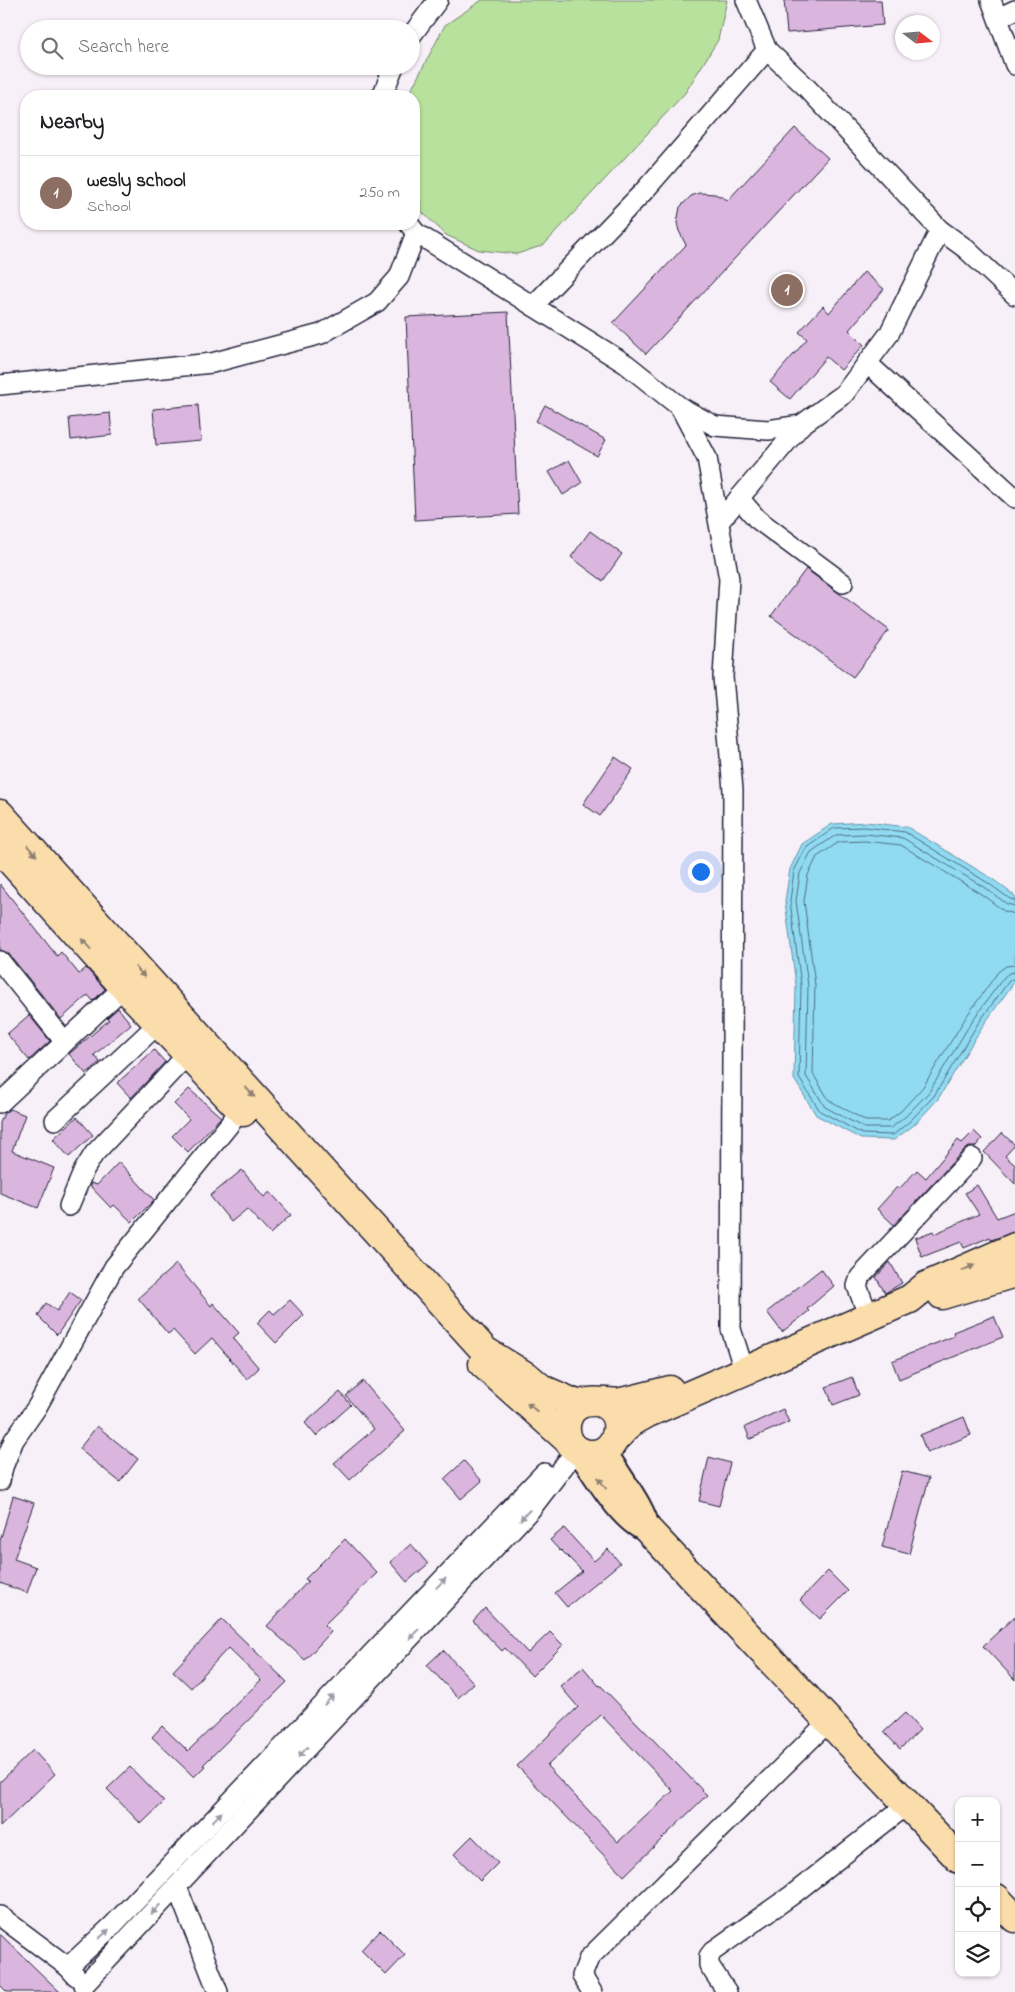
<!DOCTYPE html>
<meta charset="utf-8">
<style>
:root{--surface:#fff;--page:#f6f6f6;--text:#202124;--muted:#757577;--line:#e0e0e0;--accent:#22223b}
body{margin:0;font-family:"Indie Flower",sans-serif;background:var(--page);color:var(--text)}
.controls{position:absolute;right:15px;bottom:15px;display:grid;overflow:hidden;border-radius:10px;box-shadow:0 1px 4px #0004}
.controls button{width:45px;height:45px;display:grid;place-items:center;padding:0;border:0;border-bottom:1px solid var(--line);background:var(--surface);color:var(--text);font:25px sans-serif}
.compass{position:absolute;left:895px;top:15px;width:45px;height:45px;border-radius:50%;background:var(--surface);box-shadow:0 1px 4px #0004;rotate:106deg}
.you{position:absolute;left:700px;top:871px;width:18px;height:18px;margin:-12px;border:4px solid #fff;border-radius:50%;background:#1a73e8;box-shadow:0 0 0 8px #1a73e833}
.badge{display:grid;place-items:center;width:32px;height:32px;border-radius:50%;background:var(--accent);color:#fff;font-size:16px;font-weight:700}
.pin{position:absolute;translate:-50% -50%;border:2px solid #fff;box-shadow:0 1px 5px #0006}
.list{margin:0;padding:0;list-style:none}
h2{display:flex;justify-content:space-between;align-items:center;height:65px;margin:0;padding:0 20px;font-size:21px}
h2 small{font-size:16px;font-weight:400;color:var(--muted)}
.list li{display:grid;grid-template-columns:32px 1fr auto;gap:15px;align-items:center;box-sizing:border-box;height:75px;padding:0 20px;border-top:1px solid var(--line)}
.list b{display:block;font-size:19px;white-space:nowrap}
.list p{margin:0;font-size:16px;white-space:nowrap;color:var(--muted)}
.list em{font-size:16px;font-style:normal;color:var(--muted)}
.icon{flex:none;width:28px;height:28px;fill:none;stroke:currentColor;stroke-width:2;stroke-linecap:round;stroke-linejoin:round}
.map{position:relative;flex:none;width:1015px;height:1992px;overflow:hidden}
.search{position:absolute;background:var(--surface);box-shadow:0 1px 4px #0004;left:20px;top:20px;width:400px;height:55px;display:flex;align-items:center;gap:12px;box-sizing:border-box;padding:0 18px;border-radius:28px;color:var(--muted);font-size:19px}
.panel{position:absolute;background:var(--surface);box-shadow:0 1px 4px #0004;left:20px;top:90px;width:400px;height:140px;border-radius:20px}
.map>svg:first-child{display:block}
.green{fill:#b8e19d;stroke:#6d826c}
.water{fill:#90dbf1;stroke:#6491a8}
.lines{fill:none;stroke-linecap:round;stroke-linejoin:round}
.shore{stroke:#4e6c84;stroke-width:1}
.building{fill:#dab5de;stroke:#22223b;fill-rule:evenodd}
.minor-casing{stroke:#22223b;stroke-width:22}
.major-casing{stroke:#22223b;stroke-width:28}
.highway-casing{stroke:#22223b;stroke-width:31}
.minor{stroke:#fff;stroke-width:19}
.major{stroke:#faddab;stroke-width:24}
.highway{stroke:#faddab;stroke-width:28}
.oneway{fill:#8e8073}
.oneway2{fill:#9c9ca7}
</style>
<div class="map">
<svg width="1015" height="1992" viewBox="0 0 1015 1992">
<rect width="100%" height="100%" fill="#f8f0f8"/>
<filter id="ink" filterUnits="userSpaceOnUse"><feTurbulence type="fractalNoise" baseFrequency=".02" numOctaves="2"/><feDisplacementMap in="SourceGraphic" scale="10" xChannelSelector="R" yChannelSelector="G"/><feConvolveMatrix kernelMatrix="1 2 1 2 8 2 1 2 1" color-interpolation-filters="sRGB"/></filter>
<g filter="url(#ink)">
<polygon class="green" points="482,0 727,0 718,40 685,93 544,245 517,254 479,250 446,235 422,212 414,172 414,96 410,96 410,92 445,25"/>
<polygon class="water" points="866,822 907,827 991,878 1015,896 1015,981 982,1027 938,1099 914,1125 894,1140 861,1139 816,1115 794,1079 796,985 785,901 790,869 802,844 832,824"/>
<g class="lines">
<g class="shore">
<polyline points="1015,900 1010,899 988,883 905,832 865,827 834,828 806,848 794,871 790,901 801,985 799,1078 820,1111 862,1134 893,1135 910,1121 934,1096 977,1025 1009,981 1015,978"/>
<polyline points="1015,906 1007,904 985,888 903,838 865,834 836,835 811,852 800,873 796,901 808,985 806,1076 825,1107 864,1128 891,1128 906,1116 929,1092 972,1021 1004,977 1009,973 1015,972"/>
<polyline points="1015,914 1004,911 981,894 901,845 865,841 839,842 817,857 808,875 804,901 815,985 813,1074 829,1100 866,1121 888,1121 901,1111 923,1087 966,1017 998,972 1006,966 1015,965"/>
</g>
</g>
<g class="building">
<polygon points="784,0 881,0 883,25 787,33"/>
<polygon points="795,128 828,158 646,354 613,323 686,245 679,231 677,223 680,207 691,196 699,193 715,194 728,200"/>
<polygon points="864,272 884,289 849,330 864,345 841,370 826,357 790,399 770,382 807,339 799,332 823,306 829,313"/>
<polygon points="508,312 518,514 415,520 406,317"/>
<polygon points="198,405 201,441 156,445 153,409"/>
<polygon points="545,405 606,440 597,456 536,421"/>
<polygon points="110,413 112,435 71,440 69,418"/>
<polygon points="569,460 582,483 563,495 549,472"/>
<polygon points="590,531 622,554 603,581 571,557"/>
<polygon points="806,569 889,630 853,677 771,616"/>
<polygon points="615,757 633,769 600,816 583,804"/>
<polygon points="0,884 57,956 61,952 79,974 86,968 105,989 93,1001 88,995 61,1019 9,954 0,950"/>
<polygon points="118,1008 131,1024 94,1055 100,1062 86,1074 69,1054 109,1020 107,1018"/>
<polygon points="29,1015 50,1041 29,1060 7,1034"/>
<polygon points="154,1050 165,1062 131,1098 117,1083"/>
<polygon points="189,1089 221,1117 188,1152 172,1136 189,1119 174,1104"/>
<polygon points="10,1109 25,1115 12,1151 54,1168 38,1208 0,1193 0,1123 4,1113"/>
<polygon points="77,1117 93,1135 69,1157 53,1139"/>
<polygon points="974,1131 982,1139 975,1147 969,1147 964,1150 894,1225 877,1209 897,1187 899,1189 917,1170 926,1178 958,1140 962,1143"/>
<polygon points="1002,1133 1015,1145 1005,1156 1015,1165 1015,1184 984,1152"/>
<polygon points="119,1162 154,1200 132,1222 114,1205 111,1208 90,1186 91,1183 97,1185"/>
<polygon points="242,1170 264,1197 270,1192 291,1215 270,1234 247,1209 231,1222 210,1196"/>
<polygon points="977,1185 997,1218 1015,1211 1015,1232 991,1240 990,1237 964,1248 961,1242 922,1257 915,1238 933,1231 934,1234 979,1214 965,1193"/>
<polygon points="890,1262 902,1283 885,1293 876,1277"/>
<polygon points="176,1264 211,1306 213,1303 239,1333 233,1338 259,1368 247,1379 212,1338 195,1354 173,1330 168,1334 138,1298"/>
<polygon points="821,1269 834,1286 807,1309 809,1311 782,1332 767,1312"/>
<polygon points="70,1292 81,1300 57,1335 38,1316 46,1303 57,1311"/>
<polygon points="290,1300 304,1315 276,1343 257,1323 270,1310 274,1314"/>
<polygon points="994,1316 1003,1337 899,1379 892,1361 954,1336 953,1332"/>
<polygon points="852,1377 859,1395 833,1405 826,1387"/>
<polygon points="363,1381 405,1431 350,1480 334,1463 374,1429 346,1396"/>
<polygon points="340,1392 351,1405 316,1436 305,1423"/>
<polygon points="783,1409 789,1422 750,1439 745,1427"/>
<polygon points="964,1417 971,1435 927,1453 920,1435"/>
<polygon points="97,1426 138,1459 120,1482 79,1449"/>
<polygon points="709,1457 730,1463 719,1506 699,1501"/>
<polygon points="464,1461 482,1481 461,1499 444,1479"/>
<polygon points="902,1471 929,1478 909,1554 882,1547"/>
<polygon points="13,1496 34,1503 14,1559 36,1567 27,1593 0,1583 0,1541"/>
<polygon points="564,1528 594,1561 608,1549 620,1563 567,1607 555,1593 582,1571 561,1550 560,1551 550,1540"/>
<polygon points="345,1539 377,1573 324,1625 331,1632 305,1660 267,1626 308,1581 305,1579"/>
<polygon points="411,1544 428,1564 407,1582 390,1562"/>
<polygon points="828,1571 848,1591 820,1619 800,1600"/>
<polygon points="485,1608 528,1653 550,1632 563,1645 532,1676 505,1648 502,1651 473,1621"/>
<polygon points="1015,1616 1015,1680 983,1646"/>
<polygon points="222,1619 287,1682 203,1765 205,1766 194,1777 152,1737 162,1726 188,1751 261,1680 228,1648 191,1688 173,1671"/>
<polygon points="443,1650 474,1683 458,1698 427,1665"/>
<path d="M583 1667 599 1686 600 1685 707 1795 624 1876 517 1766 578 1707 560 1686ZM601 1715 673 1791 618 1842 547 1766Z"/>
<polygon points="905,1713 920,1730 900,1749 884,1732"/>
<polygon points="33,1750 55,1774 0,1827 0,1782"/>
<polygon points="130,1767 164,1802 141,1824 107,1789"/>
<polygon points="472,1836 498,1863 480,1881 454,1854"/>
<polygon points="380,1930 405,1955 386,1975 361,1950"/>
<polygon points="0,1934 60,1992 7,1992 0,1985"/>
</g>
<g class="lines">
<defs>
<g id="minor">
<polyline points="746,0 767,50 806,87 940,230 965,248 1015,295"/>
<polyline points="991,0 1015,65"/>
<polyline points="998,18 1015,10"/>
<polyline points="411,36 438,0"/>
<polyline points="382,96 394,66"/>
<polyline points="409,224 416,233 626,364 680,407 707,458 729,579 723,677 733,790 731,1329 744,1370"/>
<polyline points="533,306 645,190 767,50"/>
<polyline points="867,363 1015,498"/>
<polyline points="0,385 212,363 321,334 377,302 399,277 416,233"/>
<polyline points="680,407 715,426 768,430 801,425 844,394 889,334 940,230"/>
<polyline points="739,498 757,519 843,583"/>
<polyline points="719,522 801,425"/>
<polyline points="0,961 65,1042"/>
<polyline points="0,1103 124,987"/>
<polyline points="55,1120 159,1023"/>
<polyline points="69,1206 84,1170 94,1154 188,1054"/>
<polyline points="869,1317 857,1286 860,1277 972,1158"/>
<polyline points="0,1481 3,1467 14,1440 37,1407 114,1267 241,1110"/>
<polyline points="177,1887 218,1992"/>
<polyline points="0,1916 68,1967 76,1976"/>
<polyline points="68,1967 112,1926 544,1473"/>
<polyline points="84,1985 531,1509 577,1449"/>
<polyline points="592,1992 582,1976 589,1958 829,1721"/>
<polyline points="727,1992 709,1965 709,1956 713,1951 792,1895 908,1804"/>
</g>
<path id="major" d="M580 1452C594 1472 624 1524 647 1529 645 1509 615 1472 604 1451"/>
<g id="highway">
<polyline points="0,814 145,976 485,1351 529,1378 542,1389 579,1405"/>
<polyline points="0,849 124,987 243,1112"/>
<polyline points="942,1295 1015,1273"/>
<polyline points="483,1364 568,1440"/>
<path d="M598 1402C632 1412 617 1462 584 1453 578 1451 572 1447 569 1441 565 1433 565 1423 569 1415 571 1411 575 1407 579 1405 592 1398 608 1404 621 1402 637 1399 654 1394 670 1390"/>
<polyline points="617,1437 630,1423 648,1413 910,1299 926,1286 1015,1247"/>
<polyline points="647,1529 959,1859"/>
<polyline points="996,1898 1015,1918"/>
</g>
</defs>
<use href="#minor" class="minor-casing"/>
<use href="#major" class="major-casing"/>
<use href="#highway" class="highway-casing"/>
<use href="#minor" class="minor"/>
<use href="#major" class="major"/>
<use href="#highway" class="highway"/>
</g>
<defs><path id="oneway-solid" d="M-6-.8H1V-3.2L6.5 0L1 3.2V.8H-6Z" transform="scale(1.25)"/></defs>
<g class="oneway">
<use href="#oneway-solid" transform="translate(32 851) rotate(48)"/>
<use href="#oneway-solid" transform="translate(86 944) rotate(-132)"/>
<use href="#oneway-solid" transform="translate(140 972) rotate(48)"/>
<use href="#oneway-solid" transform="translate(250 1092) rotate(48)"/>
<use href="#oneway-solid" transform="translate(968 1268) rotate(-23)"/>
<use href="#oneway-solid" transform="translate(532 1407) rotate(-139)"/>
<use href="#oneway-solid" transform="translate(602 1483) rotate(-125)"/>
</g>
<g class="oneway2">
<use href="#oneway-solid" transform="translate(525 1515) rotate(133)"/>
<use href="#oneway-solid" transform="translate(441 1583) rotate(-46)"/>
<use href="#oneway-solid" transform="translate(414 1634) rotate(133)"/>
<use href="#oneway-solid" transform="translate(329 1700) rotate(-46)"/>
<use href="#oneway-solid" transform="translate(303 1752) rotate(133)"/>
<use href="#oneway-solid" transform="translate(217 1817) rotate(-46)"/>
<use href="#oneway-solid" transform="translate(156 1909) rotate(133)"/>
<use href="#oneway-solid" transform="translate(104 1934) rotate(-42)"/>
</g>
</g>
</svg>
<div class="controls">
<button>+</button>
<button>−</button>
<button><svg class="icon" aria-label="locate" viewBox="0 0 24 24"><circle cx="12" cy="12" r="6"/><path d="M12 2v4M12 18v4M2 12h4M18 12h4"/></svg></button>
<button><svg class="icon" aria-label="layers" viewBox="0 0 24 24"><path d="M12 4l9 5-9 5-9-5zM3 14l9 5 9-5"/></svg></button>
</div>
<svg class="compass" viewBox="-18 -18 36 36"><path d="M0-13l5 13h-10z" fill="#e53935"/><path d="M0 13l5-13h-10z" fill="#757577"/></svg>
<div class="you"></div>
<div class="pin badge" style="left:787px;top:290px;background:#8d6e63">1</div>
<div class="search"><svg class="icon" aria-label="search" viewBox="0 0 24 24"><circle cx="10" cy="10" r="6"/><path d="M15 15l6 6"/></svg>Search here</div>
<section class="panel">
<h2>Nearby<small></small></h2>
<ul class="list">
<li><span class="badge" style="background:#8d6e63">1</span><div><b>wesly school</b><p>School</p></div><em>250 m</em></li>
</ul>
</section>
</div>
